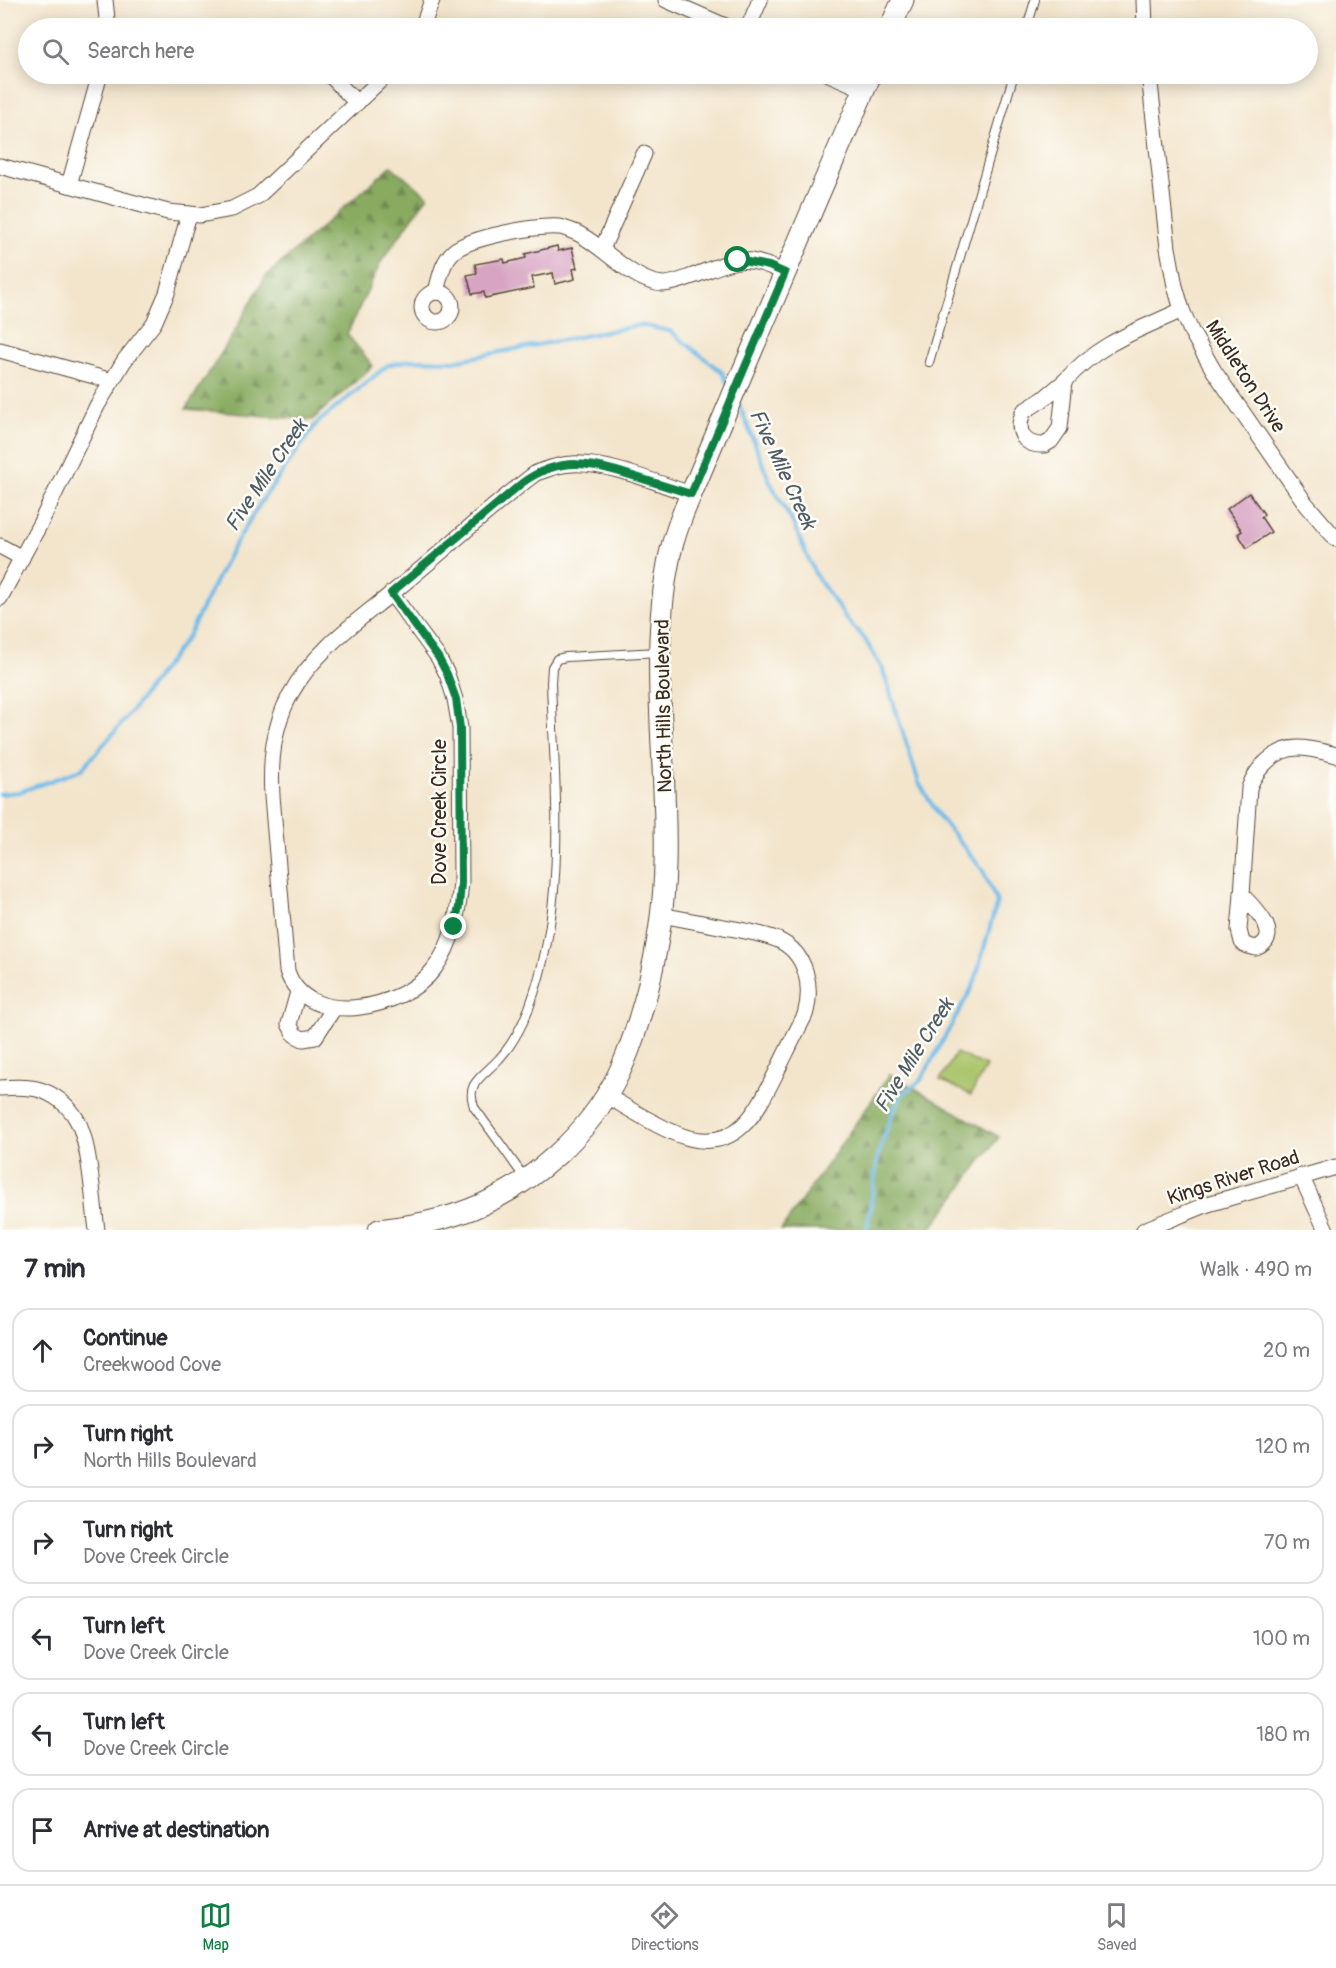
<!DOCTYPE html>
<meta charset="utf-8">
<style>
:root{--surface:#fff;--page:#f2f2f3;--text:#2b2b33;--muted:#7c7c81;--line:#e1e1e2;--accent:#0b8043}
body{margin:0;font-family:Pangolin,sans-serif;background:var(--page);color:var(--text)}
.stop{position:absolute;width:18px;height:18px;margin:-14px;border:4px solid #0b8043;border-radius:50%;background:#fff}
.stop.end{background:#0b8043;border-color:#fff;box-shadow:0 2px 6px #0008}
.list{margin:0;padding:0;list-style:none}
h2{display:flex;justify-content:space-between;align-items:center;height:78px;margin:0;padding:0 24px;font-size:26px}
h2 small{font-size:20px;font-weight:400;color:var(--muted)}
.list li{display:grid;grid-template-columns:39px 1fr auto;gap:18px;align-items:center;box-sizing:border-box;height:84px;margin:0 12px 12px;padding:0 12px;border:2px solid var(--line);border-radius:18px}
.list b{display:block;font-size:22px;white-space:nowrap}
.list p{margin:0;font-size:20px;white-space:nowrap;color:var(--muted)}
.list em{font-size:20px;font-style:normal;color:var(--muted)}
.icon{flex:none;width:33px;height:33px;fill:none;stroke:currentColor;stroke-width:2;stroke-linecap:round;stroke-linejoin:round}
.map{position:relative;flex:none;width:1336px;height:1230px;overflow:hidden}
.search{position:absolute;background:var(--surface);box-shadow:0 3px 15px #0003;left:18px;right:18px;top:18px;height:66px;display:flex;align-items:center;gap:15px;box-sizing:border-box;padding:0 21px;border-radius:33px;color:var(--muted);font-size:22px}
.sheet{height:654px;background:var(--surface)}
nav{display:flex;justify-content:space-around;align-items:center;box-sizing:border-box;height:84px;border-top:2px solid var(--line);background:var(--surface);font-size:16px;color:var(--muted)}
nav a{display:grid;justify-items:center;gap:3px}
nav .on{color:var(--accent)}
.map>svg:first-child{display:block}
.green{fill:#abc66d;stroke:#737846;stroke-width:1.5}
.forest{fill:url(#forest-firs);stroke:#626a3f;stroke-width:1.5}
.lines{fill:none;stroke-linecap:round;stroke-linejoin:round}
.stream{stroke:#70bbe9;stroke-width:4}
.building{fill:#d8a4c4}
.lane-casing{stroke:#574638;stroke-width:10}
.street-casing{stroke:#574638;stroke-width:17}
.secondary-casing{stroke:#574638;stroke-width:23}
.lane{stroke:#fff;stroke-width:8}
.street{stroke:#fff;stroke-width:15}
.secondary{stroke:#fff;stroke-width:21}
.route{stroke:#0b8043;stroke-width:8}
.labels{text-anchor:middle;stroke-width:5;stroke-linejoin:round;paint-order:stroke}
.street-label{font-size:20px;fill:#3b2a1e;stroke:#fdfcf7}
.water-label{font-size:21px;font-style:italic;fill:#4e5d65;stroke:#fdfcf7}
</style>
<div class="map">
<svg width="1336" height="1230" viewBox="0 0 1336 1230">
<defs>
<pattern id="forest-firs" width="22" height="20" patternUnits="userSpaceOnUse" patternTransform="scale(1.5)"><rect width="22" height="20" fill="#88ab60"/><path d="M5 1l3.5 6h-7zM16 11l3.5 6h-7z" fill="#708b4f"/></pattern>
</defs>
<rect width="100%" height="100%" fill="#fdfcf7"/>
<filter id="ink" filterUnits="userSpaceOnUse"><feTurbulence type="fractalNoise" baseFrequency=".0167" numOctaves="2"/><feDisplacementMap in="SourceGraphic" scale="12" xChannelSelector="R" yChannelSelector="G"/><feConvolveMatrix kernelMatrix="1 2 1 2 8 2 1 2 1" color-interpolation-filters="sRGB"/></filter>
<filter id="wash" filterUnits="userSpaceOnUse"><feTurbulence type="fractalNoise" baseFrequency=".008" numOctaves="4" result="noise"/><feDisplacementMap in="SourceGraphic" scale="24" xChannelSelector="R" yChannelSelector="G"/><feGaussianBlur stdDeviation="1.35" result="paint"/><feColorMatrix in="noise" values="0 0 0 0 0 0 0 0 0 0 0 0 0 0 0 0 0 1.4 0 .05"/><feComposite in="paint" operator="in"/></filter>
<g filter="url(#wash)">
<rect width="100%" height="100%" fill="#f3e5cc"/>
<polygon class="green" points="956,1053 986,1066 971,1095 940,1080"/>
<g class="forest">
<polygon points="391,166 428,196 381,262 347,334 373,366 312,420 186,409 229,341 265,277"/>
<polygon points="890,1074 999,1137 930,1230 781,1230"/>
</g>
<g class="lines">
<g class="stream">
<polyline points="739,404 770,482 792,521 815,574 848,621 864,638 883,670 919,783 940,818 982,869 997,902 974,984 921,1080 902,1095 893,1112 878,1156 867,1230"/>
<polyline points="0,794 19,792 81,770 124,721 188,636 231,551 259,505 316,424 388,365 411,360 454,361 640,325 670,331 722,372 728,384"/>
</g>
</g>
<g id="blocks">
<g class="building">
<polygon points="557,246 558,251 572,248 577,268 573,269 575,279 555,284 553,273 532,277 534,288 485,298 484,292 472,294 467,275 477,273 475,264 504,259 505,263 526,258 525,254"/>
<polygon points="1249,493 1264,514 1261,517 1271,532 1247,548 1238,534 1242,531 1227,509"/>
</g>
</g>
</g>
<g filter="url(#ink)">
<use href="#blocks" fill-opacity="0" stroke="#574638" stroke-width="1.5"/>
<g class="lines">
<defs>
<g id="lane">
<polyline points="1027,28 1035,0"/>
<polyline points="929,362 1014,74"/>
<path d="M524 1177 474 1107C472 1099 470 1093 474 1085 480 1075 492 1067 499 1059 512 1045 522 1026 529 1008 568 904 555 791 551 683L552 667 557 659 566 657 659 652"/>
</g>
<g id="street">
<polyline points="105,0 108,28"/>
<polyline points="666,0 730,28"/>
<polyline points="1144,0 1145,28"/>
<polyline points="422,28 432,0"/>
<polyline points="748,28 760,0"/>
<polyline points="329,74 357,103"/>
<polyline points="829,74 864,89"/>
<polyline points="1149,74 1168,248 1175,286 1182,310 1191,331 1214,371 1306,504 1336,539"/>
<polyline points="0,166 168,212 200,215 232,209 258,196 387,74"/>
<polyline points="69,185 100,74"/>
<polyline points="602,249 644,154"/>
<path d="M436 292C440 277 442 262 454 251 471 237 537 225 560 227 565 228 572 231 577 233 604 246 632 282 663 284 672 284 682 280 690 277 732 262 741 251 785 273"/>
<circle cx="437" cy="307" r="15"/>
<polyline points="0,350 112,381"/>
<path d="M1065 381 1060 428 1051 441 1044 445C1022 446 1015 429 1024 411L1042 400Z"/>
<path d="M1065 381C1098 343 1137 331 1182 310"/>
<polyline points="0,546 22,558"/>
<path d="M391 593 438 657 447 674 455 699 460 728 461 883C458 913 453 944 434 969 404 1009 307 1031 287 971L272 796C270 761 273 727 290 695 311 656 348 628 382 601 435 560 482 513 536 473 548 469 559 464 572 464 608 462 656 483 691 494"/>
<polyline points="0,598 41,522 97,406 124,361 154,323 167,293 189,214"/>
<path d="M1242 895 1249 788C1256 768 1276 748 1298 748 1311 748 1324 752 1336 755"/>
<path d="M1242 895C1254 908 1285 936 1256 948L1245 945 1242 942 1239 930Z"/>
<polyline points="298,992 289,1024 295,1035 303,1039 315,1037 334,1008"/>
<path d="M0 1088C12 1087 25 1086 37 1089 53 1093 69 1105 77 1120 90 1143 93 1202 97 1230"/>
<path d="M607 1096C628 1108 667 1133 689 1138 739 1151 758 1109 776 1073 786 1053 795 1034 805 1015 813 987 807 953 778 940 761 933 742 930 724 927 703 923 682 919 661 915"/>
<polyline points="1301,1176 1326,1230"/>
<polyline points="1144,1230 1208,1204 1336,1167"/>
</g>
<g id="secondary">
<polyline points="890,28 903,0"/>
<path d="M379 1230C410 1226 441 1221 471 1209 532 1185 589 1134 618 1075 631 1049 639 1020 647 992 657 951 664 908 665 865 668 761 648 657 670 554 676 528 687 503 698 478 712 445 726 412 740 378 783 277 827 175 871 74"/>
</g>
</defs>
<use href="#lane" class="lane-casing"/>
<use href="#street" class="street-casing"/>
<use href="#secondary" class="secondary-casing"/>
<use href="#lane" class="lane"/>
<use href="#street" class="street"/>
<use href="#secondary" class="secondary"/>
</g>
</g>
<g class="lines" filter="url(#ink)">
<path class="route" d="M454 927 459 907 461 883 460 728 456 699 447 674 438 657 391 593 522 483C561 455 591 463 633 476 652 482 672 488 691 494L785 273 769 266 738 260"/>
</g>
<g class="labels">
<g class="street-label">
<text transform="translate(1246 376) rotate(57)" y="7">Middleton Drive</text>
<text transform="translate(663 706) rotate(-91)" y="7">North Hills Boulevard</text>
<text transform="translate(439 812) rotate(-90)" y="7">Dove Creek Circle</text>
<text transform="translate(1233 1177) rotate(-18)" y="7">Kings River Road</text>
</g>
<g class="water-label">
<text transform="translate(783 469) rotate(65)" y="7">Five Mile Creek</text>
<text transform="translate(266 475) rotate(-56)" y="7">Five Mile Creek</text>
<text transform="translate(914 1055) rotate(-58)" y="7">Five Mile Creek</text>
</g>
</g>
</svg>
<div class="stop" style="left:738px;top:260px"></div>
<div class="stop end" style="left:454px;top:927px"></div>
<div class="search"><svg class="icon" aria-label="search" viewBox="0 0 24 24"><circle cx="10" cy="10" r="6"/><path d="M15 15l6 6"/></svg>Search here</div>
</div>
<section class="sheet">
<h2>7 min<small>Walk · 490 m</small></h2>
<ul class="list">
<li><svg class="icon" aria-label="ahead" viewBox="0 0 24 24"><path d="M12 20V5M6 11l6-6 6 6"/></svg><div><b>Continue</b><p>Creekwood Cove</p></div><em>20 m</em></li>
<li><svg class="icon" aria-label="right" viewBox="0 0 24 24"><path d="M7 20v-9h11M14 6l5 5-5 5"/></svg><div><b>Turn right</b><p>North Hills Boulevard</p></div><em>120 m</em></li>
<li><svg class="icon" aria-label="right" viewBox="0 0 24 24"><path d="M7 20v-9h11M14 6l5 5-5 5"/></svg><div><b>Turn right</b><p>Dove Creek Circle</p></div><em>70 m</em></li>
<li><svg class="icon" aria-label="left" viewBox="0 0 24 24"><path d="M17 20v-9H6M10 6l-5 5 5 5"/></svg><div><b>Turn left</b><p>Dove Creek Circle</p></div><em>100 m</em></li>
<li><svg class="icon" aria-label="left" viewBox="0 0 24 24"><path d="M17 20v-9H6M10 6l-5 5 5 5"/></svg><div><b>Turn left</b><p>Dove Creek Circle</p></div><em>180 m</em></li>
<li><svg class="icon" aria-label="arrive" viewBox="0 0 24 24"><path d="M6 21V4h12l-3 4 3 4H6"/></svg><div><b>Arrive at destination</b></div></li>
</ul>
</section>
<nav>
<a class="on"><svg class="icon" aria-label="map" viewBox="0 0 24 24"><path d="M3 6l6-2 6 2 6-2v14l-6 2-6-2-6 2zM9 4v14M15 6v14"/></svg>Map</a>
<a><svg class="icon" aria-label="directions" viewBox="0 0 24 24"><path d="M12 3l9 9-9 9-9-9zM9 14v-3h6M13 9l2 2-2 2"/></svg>Directions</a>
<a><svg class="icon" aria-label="saved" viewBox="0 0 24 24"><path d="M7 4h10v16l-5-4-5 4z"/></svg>Saved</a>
</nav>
